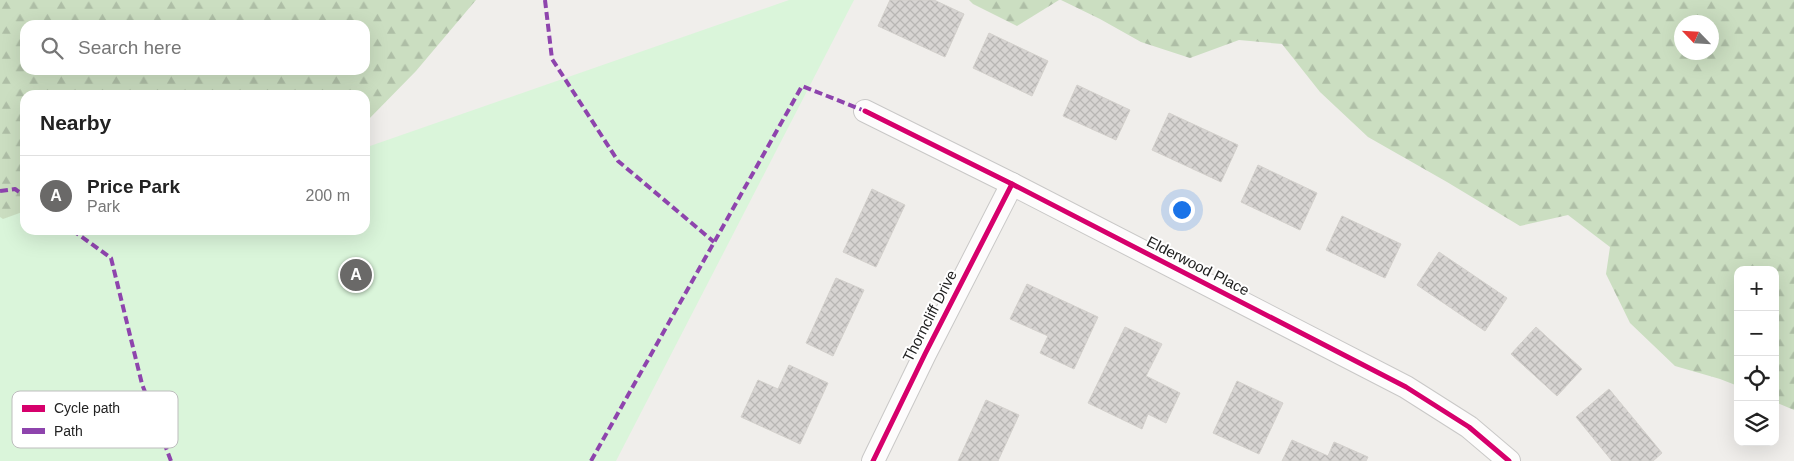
<!DOCTYPE html>
<meta charset="utf-8">
<style>
:root{--surface:#fff;--page:#f2f2f2;--text:#222;--muted:#767676;--line:#e0e0e0;--accent:#6a6968}
body{margin:0;font-family:Arial,sans-serif;background:var(--page);color:var(--text)}
.controls{position:absolute;right:15px;bottom:15px;display:grid;overflow:hidden;border-radius:10px;box-shadow:0 5px 20px #0002}
.controls button{width:45px;height:45px;display:grid;place-items:center;padding:0;border:0;border-bottom:1px solid var(--line);background:var(--surface);color:var(--text);font:25px sans-serif}
.compass{position:absolute;left:1674px;top:15px;width:45px;height:45px;border-radius:50%;background:var(--surface);box-shadow:0 5px 20px #0002;rotate:295deg}
.you{position:absolute;left:1181px;top:209px;width:18px;height:18px;margin:-12px;border:4px solid #fff;border-radius:50%;background:#1a73e8;box-shadow:0 0 0 8px #1a73e833}
.badge{display:grid;place-items:center;width:32px;height:32px;border-radius:50%;background:var(--accent);color:#fff;font-size:16px;font-weight:700}
.pin{position:absolute;translate:-50% -50%;border:2px solid #fff;box-shadow:0 1px 5px #0006}
.list{margin:0;padding:0;list-style:none}
h2{display:flex;justify-content:space-between;align-items:center;height:65px;margin:0;padding:0 20px;font-size:21px}
h2 small{font-size:16px;font-weight:400;color:var(--muted)}
.list li{display:grid;grid-template-columns:32px 1fr auto;gap:15px;align-items:center;box-sizing:border-box;height:80px;padding:0 20px;border-top:1px solid var(--line)}
.list b{display:block;font-size:19px;white-space:nowrap}
.list p{margin:0;font-size:16px;white-space:nowrap;color:var(--muted)}
.list em{font-size:16px;font-style:normal;color:var(--muted)}
.icon{flex:none;width:28px;height:28px;fill:none;stroke:currentColor;stroke-width:2;stroke-linecap:round;stroke-linejoin:round}
.map{position:relative;flex:none;width:1794px;height:461px;overflow:hidden}
.search{position:absolute;background:var(--surface);box-shadow:0 5px 20px #0002;left:20px;top:20px;width:350px;height:55px;display:flex;align-items:center;gap:12px;box-sizing:border-box;padding:0 18px;border-radius:15px;color:var(--muted);font-size:19px}
.panel{position:absolute;background:var(--surface);box-shadow:0 5px 20px #0002;left:20px;top:90px;width:350px;height:145px;border-radius:15px}
.map>svg:first-child{display:block}
.forest{fill:url(#forest-firs);fill-rule:evenodd}
.park{fill:#daf5da}
.building{fill:url(#building-cross-hatch);stroke:#d3d0cc}
.lines{fill:none;stroke-linecap:round;stroke-linejoin:round}
.street-casing{stroke:#c9c8c7;stroke-width:24}
.street{stroke:#fdfcfc;stroke-width:22}
.quiet{stroke:#8e44ad;stroke-width:4;stroke-dasharray:8 4;stroke-linecap:butt}
.cycleway-casing{stroke:#fff;stroke-width:8}
.cycleway{stroke:#d6006c;stroke-width:5}
.labels{text-anchor:middle;stroke-width:4;stroke-linejoin:round;paint-order:stroke}
.street-label{font-size:15px;fill:#222;stroke:#fff}
.key{fill:#fff;stroke:#bdbdbd;stroke-width:1}
.key-label{font-size:14px;fill:#222}
</style>
<div class="map">
<svg width="1794" height="461" viewBox="0 0 1794 461">
<defs>
<pattern id="forest-firs" width="22" height="20" patternUnits="userSpaceOnUse" patternTransform="scale(1.25)"><rect width="22" height="20" fill="#cbdec1"/><path d="M5 1l3.5 6h-7zM16 11l3.5 6h-7z" fill="#aebea6"/></pattern>
<pattern id="building-cross-hatch" width="8" height="8" patternUnits="userSpaceOnUse" patternTransform="scale(1.25)"><rect width="8" height="8" fill="#d7d4d2"/><path d="M0 0l8 8M0 8l8-8" fill="none" stroke="#b8b6b4"/></pattern>
</defs>
<rect width="100%" height="100%" fill="#f0eeeb"/>
<g class="forest">
<path d="M0 0H476L416 71 365 123V95H25V230L40 461H0ZM25 25H365V70H25Z"/>
<polygon points="969,0 1059,0 1017,26 973,4"/>
<path d="M1061 0H1794V410L1775 402V270H1738V386L1720 379 1675 366 1630 323 1606 274 1610 247 1568 215 1520 226 1447 182 1368 137 1320 92 1282 44 1239 40 1190 58 1141 42 1100 19ZM1712 22V52H1682V22Z"/>
</g>
<polygon class="park" points="789,0 854,0 616,461 0,461 0,217 3,219 25,211 25,230 365,230 365,145 370,146"/>
<g class="building">
<polygon points="890,0 934,0 964,14 945,57 878,26"/>
<polygon points="989,33 1048,61 1032,96 973,68"/>
<polygon points="1077,85 1130,110 1116,140 1063,116"/>
<polygon points="1169,113 1238,145 1221,182 1152,150"/>
<polygon points="1258,165 1317,193 1300,230 1241,202"/>
<polygon points="872,189 905,205 876,267 843,252"/>
<polygon points="1342,216 1401,244 1385,278 1326,250"/>
<polygon points="1439,252 1507,298 1485,331 1417,285"/>
<polygon points="836,278 864,290 833,356 806,343"/>
<polygon points="1027,284 1098,317 1074,369 1040,353 1048,336 1010,319"/>
<polygon points="1125,327 1162,344 1146,376 1180,393 1166,423 1148,414 1142,429 1088,403"/>
<polygon points="1536,327 1582,369 1557,396 1511,354"/>
<polygon points="789,365 828,383 800,444 741,417 758,380 778,389"/>
<polygon points="1237,381 1283,403 1259,454 1213,433"/>
<polygon points="1609,389 1662,453 1653,461 1612,461 1576,417"/>
<polygon points="986,400 1019,415 998,461 958,461"/>
<polygon points="1292,440 1328,456 1334,442 1368,457 1366,461 1282,461"/>
</g>
<g class="lines">
<defs>
<g id="street">
<polyline points="865,111 1012,184 1406,387 1469,427 1509,461"/>
<polyline points="873,461 925,354 1012,184"/>
</g>
</defs>
<use href="#street" class="street-casing"/>
<use href="#street" class="street"/>
<g class="quiet">
<polyline points="545,0 552,59 618,161 714,242"/>
<polyline points="0,191 15,189 25,196"/>
<polyline points="72,230 111,258 142,384 171,461"/>
<polyline points="591,461 802,86 865,111"/>
</g>
<defs>
<g id="cycleway">
<polyline points="865,111 1012,184 1406,387 1469,427 1509,461"/>
<polyline points="873,461 925,354 1012,184"/>
</g>
</defs>
<use href="#cycleway" class="cycleway-casing"/>
<use href="#cycleway" class="cycleway"/>
</g>
<g class="labels">
<g class="street-label">
<text transform="translate(1198 266) rotate(27)" y="5">Elderwood Place</text>
<text transform="translate(930 316) rotate(-63)" y="5">Thorncliff Drive</text>
</g>
</g>
<rect x="12" y="391" width="166" height="57" rx="8" class="key"/>
<rect x="22" y="405" width="23" height="7" fill="#d6006c"/>
<rect x="22" y="428" width="23" height="6" fill="#8e44ad"/>
<g class="key-label">
<text x="54" y="413">Cycle path</text>
<text x="54" y="436">Path</text>
</g>
</svg>
<div class="controls">
<button>+</button>
<button>−</button>
<button><svg class="icon" aria-label="locate" viewBox="0 0 24 24"><circle cx="12" cy="12" r="6"/><path d="M12 2v4M12 18v4M2 12h4M18 12h4"/></svg></button>
<button><svg class="icon" aria-label="layers" viewBox="0 0 24 24"><path d="M12 4l9 5-9 5-9-5zM3 14l9 5 9-5"/></svg></button>
</div>
<svg class="compass" viewBox="-18 -18 36 36"><path d="M0-13l5 13h-10z" fill="#e53935"/><path d="M0 13l5-13h-10z" fill="#767676"/></svg>
<div class="you"></div>
<div class="pin badge" style="left:356px;top:275px">A</div>
<div class="search"><svg class="icon" aria-label="search" viewBox="0 0 24 24"><circle cx="10" cy="10" r="6"/><path d="M15 15l6 6"/></svg>Search here</div>
<section class="panel">
<h2>Nearby<small></small></h2>
<ul class="list">
<li><span class="badge">A</span><div><b>Price Park</b><p>Park</p></div><em>200 m</em></li>
</ul>
</section>
</div>
